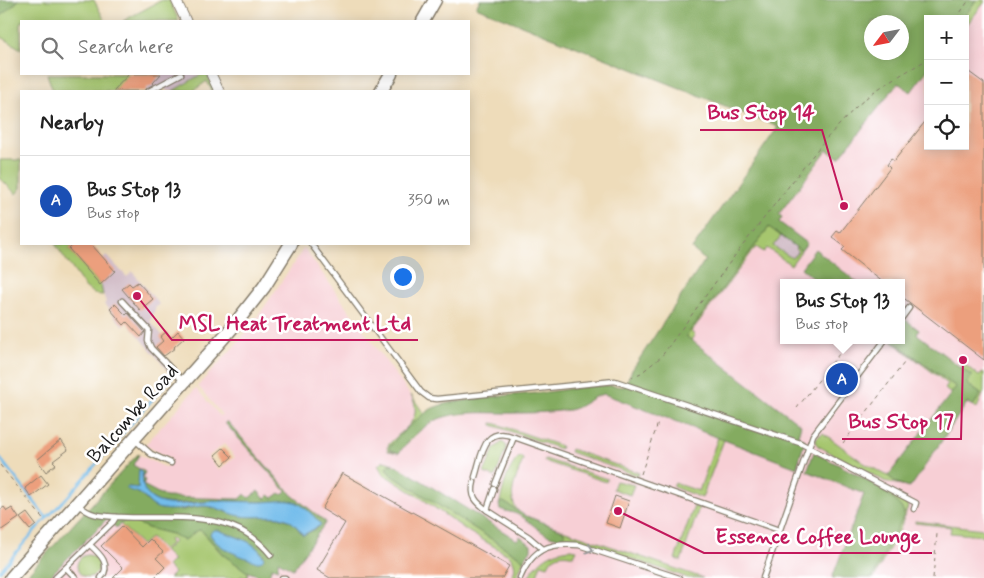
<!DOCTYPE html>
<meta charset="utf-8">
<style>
:root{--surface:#fff;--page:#f2f2f2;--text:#222;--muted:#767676;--line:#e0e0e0;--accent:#db2777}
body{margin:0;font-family:Mynerve,sans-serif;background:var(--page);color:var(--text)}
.controls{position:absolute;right:15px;top:15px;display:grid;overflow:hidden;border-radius:0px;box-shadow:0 2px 12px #0003}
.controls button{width:45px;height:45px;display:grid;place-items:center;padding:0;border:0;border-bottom:1px solid var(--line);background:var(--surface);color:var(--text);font:25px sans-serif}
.compass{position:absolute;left:864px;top:15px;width:45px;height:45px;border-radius:50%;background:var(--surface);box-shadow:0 2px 12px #0003;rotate:238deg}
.you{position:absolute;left:402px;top:276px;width:18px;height:18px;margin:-12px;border:4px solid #fff;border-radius:50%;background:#1a73e8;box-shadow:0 0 0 8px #1a73e833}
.badge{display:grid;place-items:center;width:32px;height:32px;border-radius:50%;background:var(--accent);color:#fff;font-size:16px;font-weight:700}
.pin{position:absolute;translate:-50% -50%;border:2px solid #fff;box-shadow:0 1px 5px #0006}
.popup{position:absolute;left:780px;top:279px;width:125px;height:65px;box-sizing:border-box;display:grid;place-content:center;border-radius:0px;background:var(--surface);filter:drop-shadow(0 1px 4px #0005);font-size:16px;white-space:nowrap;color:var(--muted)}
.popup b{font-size:19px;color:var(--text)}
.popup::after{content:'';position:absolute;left:50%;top:100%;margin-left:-10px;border:10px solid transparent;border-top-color:var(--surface)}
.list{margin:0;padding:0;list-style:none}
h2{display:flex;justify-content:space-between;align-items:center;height:65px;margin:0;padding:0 20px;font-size:21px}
h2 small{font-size:16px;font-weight:400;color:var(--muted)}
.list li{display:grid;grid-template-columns:32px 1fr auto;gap:15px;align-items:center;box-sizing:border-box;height:90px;padding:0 20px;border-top:1px solid var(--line)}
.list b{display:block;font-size:19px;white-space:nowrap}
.list p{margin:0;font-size:16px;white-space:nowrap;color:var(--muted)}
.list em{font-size:16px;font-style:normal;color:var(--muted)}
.icon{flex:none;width:28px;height:28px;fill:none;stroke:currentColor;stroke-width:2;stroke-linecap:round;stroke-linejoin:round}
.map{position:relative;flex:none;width:984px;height:578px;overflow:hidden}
.search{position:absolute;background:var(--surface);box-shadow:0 2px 12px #0003;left:20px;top:20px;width:450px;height:55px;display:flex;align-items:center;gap:12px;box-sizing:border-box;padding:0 18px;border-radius:0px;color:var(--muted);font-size:19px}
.panel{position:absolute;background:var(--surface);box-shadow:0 2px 12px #0003;left:20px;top:90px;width:450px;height:155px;border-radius:0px}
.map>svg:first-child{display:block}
.built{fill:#f7cfd5;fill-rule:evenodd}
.industrial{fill:#d2bdc8}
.green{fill:#a6c66e;stroke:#617145}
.forest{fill:#84ab61;stroke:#50643e;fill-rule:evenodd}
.water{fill:#72bceb;stroke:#476c84}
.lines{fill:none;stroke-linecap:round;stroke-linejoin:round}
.stream{stroke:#72bceb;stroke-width:2.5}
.building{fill:#ec9f7d}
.service-casing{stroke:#857c6b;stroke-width:7}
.minor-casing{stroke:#857c6b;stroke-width:11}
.secondary-casing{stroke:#857c6b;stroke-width:15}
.path{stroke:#857c6b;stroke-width:1;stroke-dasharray:4 4;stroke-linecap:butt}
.service{stroke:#fff;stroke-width:4.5}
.minor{stroke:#fff;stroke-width:9}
.secondary{stroke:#fff;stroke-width:12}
.oneway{stroke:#999}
.labels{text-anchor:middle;stroke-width:5;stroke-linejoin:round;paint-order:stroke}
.street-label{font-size:20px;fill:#1c1c1c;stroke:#fff}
.leader{fill:none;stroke:#c2185b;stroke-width:2}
.callout-dot{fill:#c2185b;stroke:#fff;stroke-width:2}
.callout-label{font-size:21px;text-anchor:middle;font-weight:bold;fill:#c2185b;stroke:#fff;stroke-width:5;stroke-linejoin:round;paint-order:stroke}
</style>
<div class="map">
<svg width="984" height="578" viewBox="0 0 984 578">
<rect width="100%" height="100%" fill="#fff"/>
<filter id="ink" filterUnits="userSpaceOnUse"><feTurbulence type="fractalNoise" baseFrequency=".02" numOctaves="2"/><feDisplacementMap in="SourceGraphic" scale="10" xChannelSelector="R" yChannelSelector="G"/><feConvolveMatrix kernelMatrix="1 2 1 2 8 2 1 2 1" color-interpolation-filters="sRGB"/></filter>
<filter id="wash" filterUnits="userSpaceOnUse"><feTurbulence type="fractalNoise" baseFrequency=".0096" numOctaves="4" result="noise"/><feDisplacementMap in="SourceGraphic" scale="20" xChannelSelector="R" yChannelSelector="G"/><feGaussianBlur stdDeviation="1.12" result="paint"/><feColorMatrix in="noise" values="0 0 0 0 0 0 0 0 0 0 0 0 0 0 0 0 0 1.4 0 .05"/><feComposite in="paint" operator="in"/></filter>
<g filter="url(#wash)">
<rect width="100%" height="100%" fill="#eedcba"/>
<path class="built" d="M984 3V578H872L903 517 814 453 807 471 864 494 832 578H29L83 514 138 454 166 468 170 459 145 445 196 388 220 416 222 415 198 386 240 340 261 312 304 248 424 414 390 446 399 453 405 446 426 426 442 418 474 413H519L567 410 578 408 597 396 604 394 798 436 686 336 828 150 839 158 898 83 911 92 924 74 928 76V146H965V27ZM815 250 858 283H901V327L907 321 919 330 916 333 972 376 967 402 913 484 908 487 897 483 888 476 956 387 892 340H783V283H819L801 268ZM226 423 287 489 297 500 241 498 273 499 279 493 282 495 286 491ZM224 444 235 457 219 470 208 457ZM394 464 524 544 518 555 390 474ZM504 502 524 515 560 529 543 533 527 520 515 513 500 509 499 507Z"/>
<g class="industrial">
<polygon points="162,74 200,74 200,75 173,91 167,91 164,87 158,91 145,91"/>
<polygon points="781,236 796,247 795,249 798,252 792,259 773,246"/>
<polygon points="106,255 127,277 132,271 159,304 156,307 150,321 162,335 160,337 163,341 155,348 176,371 172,375 127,322 123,326 104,304 106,302 100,285 115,271 103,258"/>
</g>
<g class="green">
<polygon points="19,0 94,0 105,21 21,21 21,49 0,36 0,17"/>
<polygon points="162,0 169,0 179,21 123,21"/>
<polygon points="976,0 984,0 984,3 965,27 965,19 963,19"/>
<polygon points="47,74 129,74 113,91 53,91"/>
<polygon points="200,74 207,74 215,91 212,91 207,81 193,91 173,91 200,75"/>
<polygon points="0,160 21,160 21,188 16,194 0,178"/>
<polygon points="769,227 781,236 773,246 792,258 798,252 795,249 796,247 801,251 791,265 767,248 764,252 756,247 691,332 695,335 691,340 686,336"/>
<polygon points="55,244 74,244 69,249 101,286 103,295 94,294 85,287"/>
<polygon points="890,340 956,387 951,394 945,389 948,384"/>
<polygon points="964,364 979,376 984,372 984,392 977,408 973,406 981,394 967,384 962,368"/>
<path d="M411 395 424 414 390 446V451L399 453 388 451 387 448 389 444C404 428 424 420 411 395Z"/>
<polygon points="492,423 497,424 561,446 560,449 492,425"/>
<polygon points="823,433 864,463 888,476 897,483 906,486 886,482 818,446 815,442 817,437"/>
<polygon points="718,437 724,440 702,498 673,487 675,483 699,491"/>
<polygon points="502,442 506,445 506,449 495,477 484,473 494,449"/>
<polygon points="571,449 639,473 638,476 570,452"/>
<path d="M519 457H522L523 460C517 477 505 497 519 512L503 502 499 505C503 489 507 468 519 457Z"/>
<polygon points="545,459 607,479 606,482 544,461"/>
<path d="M384 461 394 464H390L387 466V470L390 474 524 560 516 578H511C516 569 516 564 510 556L469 532 421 498 383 474 378 465Z"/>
<polygon points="616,481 634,485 630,495 613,489"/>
<path d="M879 487C888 492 905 496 908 507L900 529 874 578H872L904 513 900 506Z"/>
<polygon points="694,506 699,508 681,561 675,559"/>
<path d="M124 521H132L148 528 172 534 183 540C190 539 193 530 201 530L222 554 248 572 247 578 241 576 240 578H169L174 573 167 566 173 560 164 551 174 542 172 538 169 540 171 543 163 550 151 537 142 545 120 524Z"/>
<polygon points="915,521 984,529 984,536 950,533 951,527 915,523"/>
<polygon points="560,529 703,578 688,578 570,538 558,538 565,535"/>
<path d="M571 549 577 550 574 556C563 553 553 554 548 566L541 564 536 578H528C538 560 550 551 571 549Z"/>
<circle cx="88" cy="566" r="11"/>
</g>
<g class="forest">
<polygon points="0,0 19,0 0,17"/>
<path d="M480 0H976L963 19H928V69L911 92 898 83 839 158 827 150 779 214 782 217 779 222 807 243 801 251 769 227 686 336 801 425 798 436 805 440 797 468 604 394C591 396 582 408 569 410 553 412 536 413 520 413 492 414 462 409 436 420 424 425 406 443 399 453L389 449C391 441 424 412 433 408 442 404 453 402 463 401 489 396 514 395 539 393 567 390 596 382 624 387L632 370 705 260 692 249 778 127 476 7ZM872 22H902V52H872Z"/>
<polygon points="815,249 858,283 819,283 801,268"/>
<polygon points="906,320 919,330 917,334 972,376 967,384 981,394 973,406 967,403 913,484 908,487 897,483 888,476 956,387 892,340 901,340 901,327"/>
<path d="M227 421 292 495 326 522 293 569 278 561V569L272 567 268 578H265L246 571 225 556 201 530C193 530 190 539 183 540L172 534 148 528 132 521H124L116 528 107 519 48 578H24L138 454 139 455 133 465 145 472 142 478 145 480 143 485 166 497 240 499 245 494 249 498 258 491 265 499 269 495 273 498 280 493 282 495 286 491 225 423ZM139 470 142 473V486L144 491 149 497 159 502 172 504 214 501 294 502 307 510 319 527 303 535 293 522 279 517 241 516 207 506 195 507 182 510 161 509 153 506 140 494 128 487 138 488ZM218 530C235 537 253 540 264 556 245 553 220 553 210 534Z"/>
<path d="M814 452C839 466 890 487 904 512L903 517 872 578H832L864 494 807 471Z"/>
<polygon points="390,464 401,468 517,540 520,536 531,545 531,550 524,560 390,474 386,467"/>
<path d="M501 502H504L524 515 560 529 564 532 565 536C547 543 534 523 519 515 513 512 506 512 500 509L499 505Z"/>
</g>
<g class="water">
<path d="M139 470 142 473C143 482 141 489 150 497 164 509 189 503 206 502 224 500 242 502 260 502 271 502 285 499 295 502 302 504 318 519 321 525L303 535C286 507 267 520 241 516 228 514 217 506 204 506 190 506 176 512 162 509 151 508 148 499 140 494 136 491 131 492 126 488L128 487 138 488Z"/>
<path d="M213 530H218C234 537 256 540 264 558L260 562H257C242 556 218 550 210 534Z"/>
</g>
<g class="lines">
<g class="stream">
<polyline points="0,458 46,517"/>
<polyline points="0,571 38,527 71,493 172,377"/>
</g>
</g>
<g id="blocks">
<g class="building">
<polygon points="965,69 984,83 984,360 901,296 901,283 884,283 842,250 845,247 832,237 837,231 840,233 890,168 887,165 891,159 894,161 928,118 928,146 965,146"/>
<polygon points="129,74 161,74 153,83 154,84 147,88 145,91 113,91"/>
<polygon points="74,244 91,244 115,271 100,285 69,249"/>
<polygon points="138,282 153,299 140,310 122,289 129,283 132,286"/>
<polygon points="115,304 126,315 128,313 145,332 141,337 127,322 124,325 110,309"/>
<polygon points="178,331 184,338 174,347 175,348 164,356 156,347 163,341 160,337 166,332 171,338"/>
<polygon points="61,440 68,450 53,461 56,464 46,472 37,460"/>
<polygon points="223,448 232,457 223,465 215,455"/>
<polygon points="342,473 509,566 502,578 330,578 317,570 345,523 322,509"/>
<polygon points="41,475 48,484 31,497 25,488"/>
<polygon points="615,496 629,501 620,528 606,523"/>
<polygon points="4,507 7,511 12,508 19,518 0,531 0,510"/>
<polygon points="27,513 36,525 30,530 20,518"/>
<polygon points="122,526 142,547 150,539 163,552 156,558 165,567 154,578 113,578 123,568 101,546"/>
</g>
</g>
</g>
<g filter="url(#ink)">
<use href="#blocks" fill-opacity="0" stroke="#857c6b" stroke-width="1"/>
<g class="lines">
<defs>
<g id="service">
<polyline points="149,91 181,74"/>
<polyline points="311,244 421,392 429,398 437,399 615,381 800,443 916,503 914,509"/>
<polyline points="122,301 149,330 148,341 151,348 183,381"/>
<polyline points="901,319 909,308"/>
<polyline points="135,440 151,454 171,463"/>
<path d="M475 477C482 455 483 425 514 437"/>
<path d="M474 482C470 496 476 502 487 510"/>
<polyline points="495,484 514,437 779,530"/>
<polyline points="494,489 487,510 529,537 543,549"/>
<path d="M78 504C90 517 104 516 121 517 174 520 233 507 271 555"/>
<path d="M90 545C100 554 112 565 101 578"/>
<polyline points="66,568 76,578"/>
<polyline points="55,578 113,522 116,517"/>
<polyline points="282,578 285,578"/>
<path d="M520 578C532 549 549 542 579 545L679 578"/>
<polyline points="763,578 813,435 885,340"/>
</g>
<g id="minor">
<polyline points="176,0 186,21"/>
<polyline points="211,74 219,91"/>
</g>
<g id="secondary">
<polyline points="423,21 435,0"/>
<polyline points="381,91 391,74"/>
<polyline points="11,578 231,329 264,287 291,244"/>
</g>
</defs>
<use href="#service" class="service-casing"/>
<use href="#minor" class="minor-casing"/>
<use href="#secondary" class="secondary-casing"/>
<g class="path">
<polyline points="956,19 969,0"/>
<polyline points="630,378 641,373 661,357 736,254 824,141 857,106 872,93 887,83 928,59"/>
<polyline points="797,408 850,340"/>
<polyline points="843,443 904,363"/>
<polyline points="0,465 45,521"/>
<polyline points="641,474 658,423"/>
<polyline points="933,578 937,534"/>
</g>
<use href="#service" class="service"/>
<use href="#minor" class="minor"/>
<use href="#secondary" class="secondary"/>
</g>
<defs><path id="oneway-chevron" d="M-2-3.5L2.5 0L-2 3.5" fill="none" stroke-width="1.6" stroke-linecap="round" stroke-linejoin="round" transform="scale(1.25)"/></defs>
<use class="oneway" href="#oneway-chevron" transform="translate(590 549) rotate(18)"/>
</g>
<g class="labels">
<g class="street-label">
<text transform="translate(132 413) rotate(-48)" y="7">Balcombe Road</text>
</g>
</g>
<path class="leader" d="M844 206L822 130H700M137 296L172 340H418M963 360L961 439H842M618 511L704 553H932"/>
<g class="callout-dot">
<circle cx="844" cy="206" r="5"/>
<circle cx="137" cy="296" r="5"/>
<circle cx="963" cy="360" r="5"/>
<circle cx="618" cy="511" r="5"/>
</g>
<g class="callout-label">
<text x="761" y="119">Bus Stop 14</text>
<text x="295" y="330">MSL Heat Treatment Ltd</text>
<text x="901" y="428">Bus Stop 17</text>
<text x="818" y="543">Essence Coffee Lounge</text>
</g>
</svg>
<div class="controls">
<button>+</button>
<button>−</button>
<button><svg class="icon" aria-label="locate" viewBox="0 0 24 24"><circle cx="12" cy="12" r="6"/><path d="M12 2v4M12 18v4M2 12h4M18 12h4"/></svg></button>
</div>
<svg class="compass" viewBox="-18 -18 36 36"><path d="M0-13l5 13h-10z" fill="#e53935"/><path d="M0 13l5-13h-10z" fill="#767676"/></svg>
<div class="you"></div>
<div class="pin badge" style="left:842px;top:379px;background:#1a4fb4">A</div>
<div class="popup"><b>Bus Stop 13</b>Bus stop</div>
<div class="search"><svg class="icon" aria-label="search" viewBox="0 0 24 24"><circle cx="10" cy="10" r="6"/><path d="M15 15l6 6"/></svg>Search here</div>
<section class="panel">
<h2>Nearby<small></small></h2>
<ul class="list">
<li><span class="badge" style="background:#1a4fb4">A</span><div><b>Bus Stop 13</b><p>Bus stop</p></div><em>350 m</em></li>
</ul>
</section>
</div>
